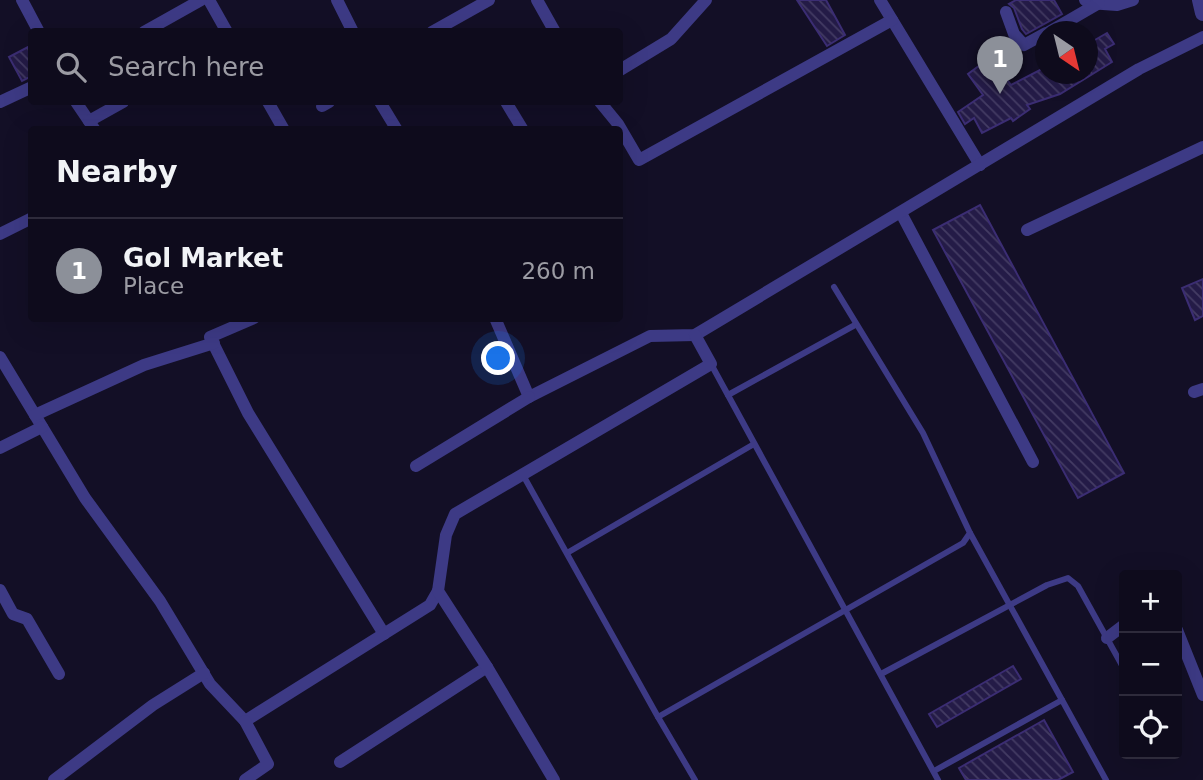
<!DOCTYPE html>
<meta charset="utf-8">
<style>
:root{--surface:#0e0b1c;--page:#171425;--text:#f1f3f6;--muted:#9b9ba3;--line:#2e2b3b;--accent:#8c9099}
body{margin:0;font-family:"DejaVu Sans",sans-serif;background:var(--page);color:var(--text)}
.controls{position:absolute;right:21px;bottom:21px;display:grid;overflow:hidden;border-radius:7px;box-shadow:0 7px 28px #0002}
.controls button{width:63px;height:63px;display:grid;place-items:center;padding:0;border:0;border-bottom:2px solid var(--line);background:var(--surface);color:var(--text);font:35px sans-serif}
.compass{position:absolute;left:1035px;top:21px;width:63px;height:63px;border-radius:50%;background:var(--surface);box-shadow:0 7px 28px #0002;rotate:145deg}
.you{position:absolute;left:499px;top:359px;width:24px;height:24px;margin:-18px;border:5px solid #fff;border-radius:50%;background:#1a73e8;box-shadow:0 0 0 10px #1a73e833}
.badge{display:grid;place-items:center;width:46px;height:46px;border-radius:50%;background:var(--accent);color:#fff;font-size:23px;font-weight:700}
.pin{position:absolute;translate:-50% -58px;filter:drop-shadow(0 2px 4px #0008)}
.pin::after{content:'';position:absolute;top:37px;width:24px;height:21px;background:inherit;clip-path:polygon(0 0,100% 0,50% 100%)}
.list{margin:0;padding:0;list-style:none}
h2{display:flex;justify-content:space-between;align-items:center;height:91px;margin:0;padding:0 28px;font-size:30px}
h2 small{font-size:23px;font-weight:400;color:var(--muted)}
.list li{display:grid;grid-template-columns:46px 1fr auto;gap:21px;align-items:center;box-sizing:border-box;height:105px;padding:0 28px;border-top:2px solid var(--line)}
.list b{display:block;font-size:26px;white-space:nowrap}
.list p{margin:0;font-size:23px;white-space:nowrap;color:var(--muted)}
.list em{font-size:23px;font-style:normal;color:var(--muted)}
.icon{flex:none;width:38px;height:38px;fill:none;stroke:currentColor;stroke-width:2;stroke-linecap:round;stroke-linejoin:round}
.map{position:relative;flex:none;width:1203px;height:780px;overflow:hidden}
.search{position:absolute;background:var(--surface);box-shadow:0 7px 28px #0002;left:28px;top:28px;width:595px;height:77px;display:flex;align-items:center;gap:18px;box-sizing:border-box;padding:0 24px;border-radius:7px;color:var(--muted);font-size:26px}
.panel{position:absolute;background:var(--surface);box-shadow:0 7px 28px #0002;left:28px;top:126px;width:595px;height:196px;border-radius:7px}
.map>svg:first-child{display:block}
.building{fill:url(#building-back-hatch);stroke:#3b2d73;stroke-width:2}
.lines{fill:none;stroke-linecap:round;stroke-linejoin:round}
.service{stroke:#3d3a85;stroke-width:6}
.minor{stroke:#3d3a85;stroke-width:12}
.tertiary{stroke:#3d3a85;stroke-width:16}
</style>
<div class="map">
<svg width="1203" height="780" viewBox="0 0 1203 780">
<defs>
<pattern id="building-back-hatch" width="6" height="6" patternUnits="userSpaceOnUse" patternTransform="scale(1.75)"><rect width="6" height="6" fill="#241b47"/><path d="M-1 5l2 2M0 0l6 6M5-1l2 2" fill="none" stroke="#433b63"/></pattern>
</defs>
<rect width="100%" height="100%" fill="#130f26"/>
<g class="building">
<polygon points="797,0 826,0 845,35 827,46"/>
<polygon points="1016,0 1054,0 1062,14 1026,34 1022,29 1014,8 1009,4"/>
<polygon points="1107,33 1114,44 1105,49 1112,62 1060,94 1027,105 1030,109 1013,121 1011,118 982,133 974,118 965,124 958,112 983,95 968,74 991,57 1011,85 1046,67 1046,74 1088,74 1088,44"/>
<polygon points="32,45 32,76 22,81 9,57"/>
<polygon points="980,205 1124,473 1078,498 933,230"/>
<polygon points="1203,279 1203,316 1195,320 1182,288"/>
<polygon points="1013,666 1021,679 937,727 929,714"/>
<polygon points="1044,720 1073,772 1058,780 966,780 959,768"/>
</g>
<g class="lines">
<g class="service">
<polyline points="711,364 938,780"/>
<polyline points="728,395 855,325"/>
<polyline points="523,475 658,717"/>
<polyline points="970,533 1062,700"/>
<polyline points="567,553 754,444"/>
<polyline points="881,674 1047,585 1068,578 1078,586 1124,669"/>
<polyline points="934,771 1062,700 1106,780"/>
<polyline points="695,780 658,717 963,543 970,533 923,433 834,287"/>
</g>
<g class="minor">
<polyline points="22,0 39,32"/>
<polyline points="209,0 227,32"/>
<polyline points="337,0 353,32"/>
<polyline points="537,0 555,32"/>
<polyline points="880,0 980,165"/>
<polyline points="1085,0 1089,3 1117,5 1133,0"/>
<polyline points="1006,12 1014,34 1024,45 1046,33"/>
<polyline points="144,32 201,0"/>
<polyline points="432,32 489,0"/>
<polyline points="1049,32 1099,3"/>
<polyline points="620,70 671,39 706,0"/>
<polyline points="0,102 32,87"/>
<polyline points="76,102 95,130"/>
<polyline points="268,102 284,130"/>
<polyline points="380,102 397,130"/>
<polyline points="506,102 523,130"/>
<polyline points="600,102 618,124 639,160 892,20"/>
<polyline points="322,106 329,102"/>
<polyline points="89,121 123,102"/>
<polyline points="901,213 1033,462"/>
<polyline points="1027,230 1203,147"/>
<polyline points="0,234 32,218"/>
<polyline points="254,318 210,337 248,413 384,634"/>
<polyline points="495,318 529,397 650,336 695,335 1139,69 1203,37"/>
<polyline points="0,357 85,498 160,601 210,684 245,721 430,605 438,591"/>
<polyline points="1194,392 1203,389"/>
<polyline points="35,415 144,365 214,343"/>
<polyline points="0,448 42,427"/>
<polyline points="416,466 529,397"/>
<polyline points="0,590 13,614 27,619 59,674"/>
<polyline points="1177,630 1203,695"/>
<polyline points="1107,638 1124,625"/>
<polyline points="245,721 268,764 245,780"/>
<polyline points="340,762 487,667"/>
<polyline points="54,780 153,705 204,673"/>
<polyline points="554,780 487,667 438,591 446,535 455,514 711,364 695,335"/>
</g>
<polyline class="tertiary" points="1200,0 1203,13"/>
</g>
</svg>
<div class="controls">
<button>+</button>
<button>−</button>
<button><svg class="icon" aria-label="locate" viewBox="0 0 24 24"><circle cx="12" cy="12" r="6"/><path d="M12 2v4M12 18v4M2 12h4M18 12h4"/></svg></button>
</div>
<svg class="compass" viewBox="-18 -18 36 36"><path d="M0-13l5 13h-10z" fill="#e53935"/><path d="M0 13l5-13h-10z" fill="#9b9ba3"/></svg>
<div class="you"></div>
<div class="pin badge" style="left:1000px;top:94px">1</div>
<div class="search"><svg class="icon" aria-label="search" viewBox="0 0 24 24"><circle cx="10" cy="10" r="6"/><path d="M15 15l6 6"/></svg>Search here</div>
<section class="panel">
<h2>Nearby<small></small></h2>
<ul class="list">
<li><span class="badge">1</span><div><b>Gol Market</b><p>Place</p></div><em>260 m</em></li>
</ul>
</section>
</div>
